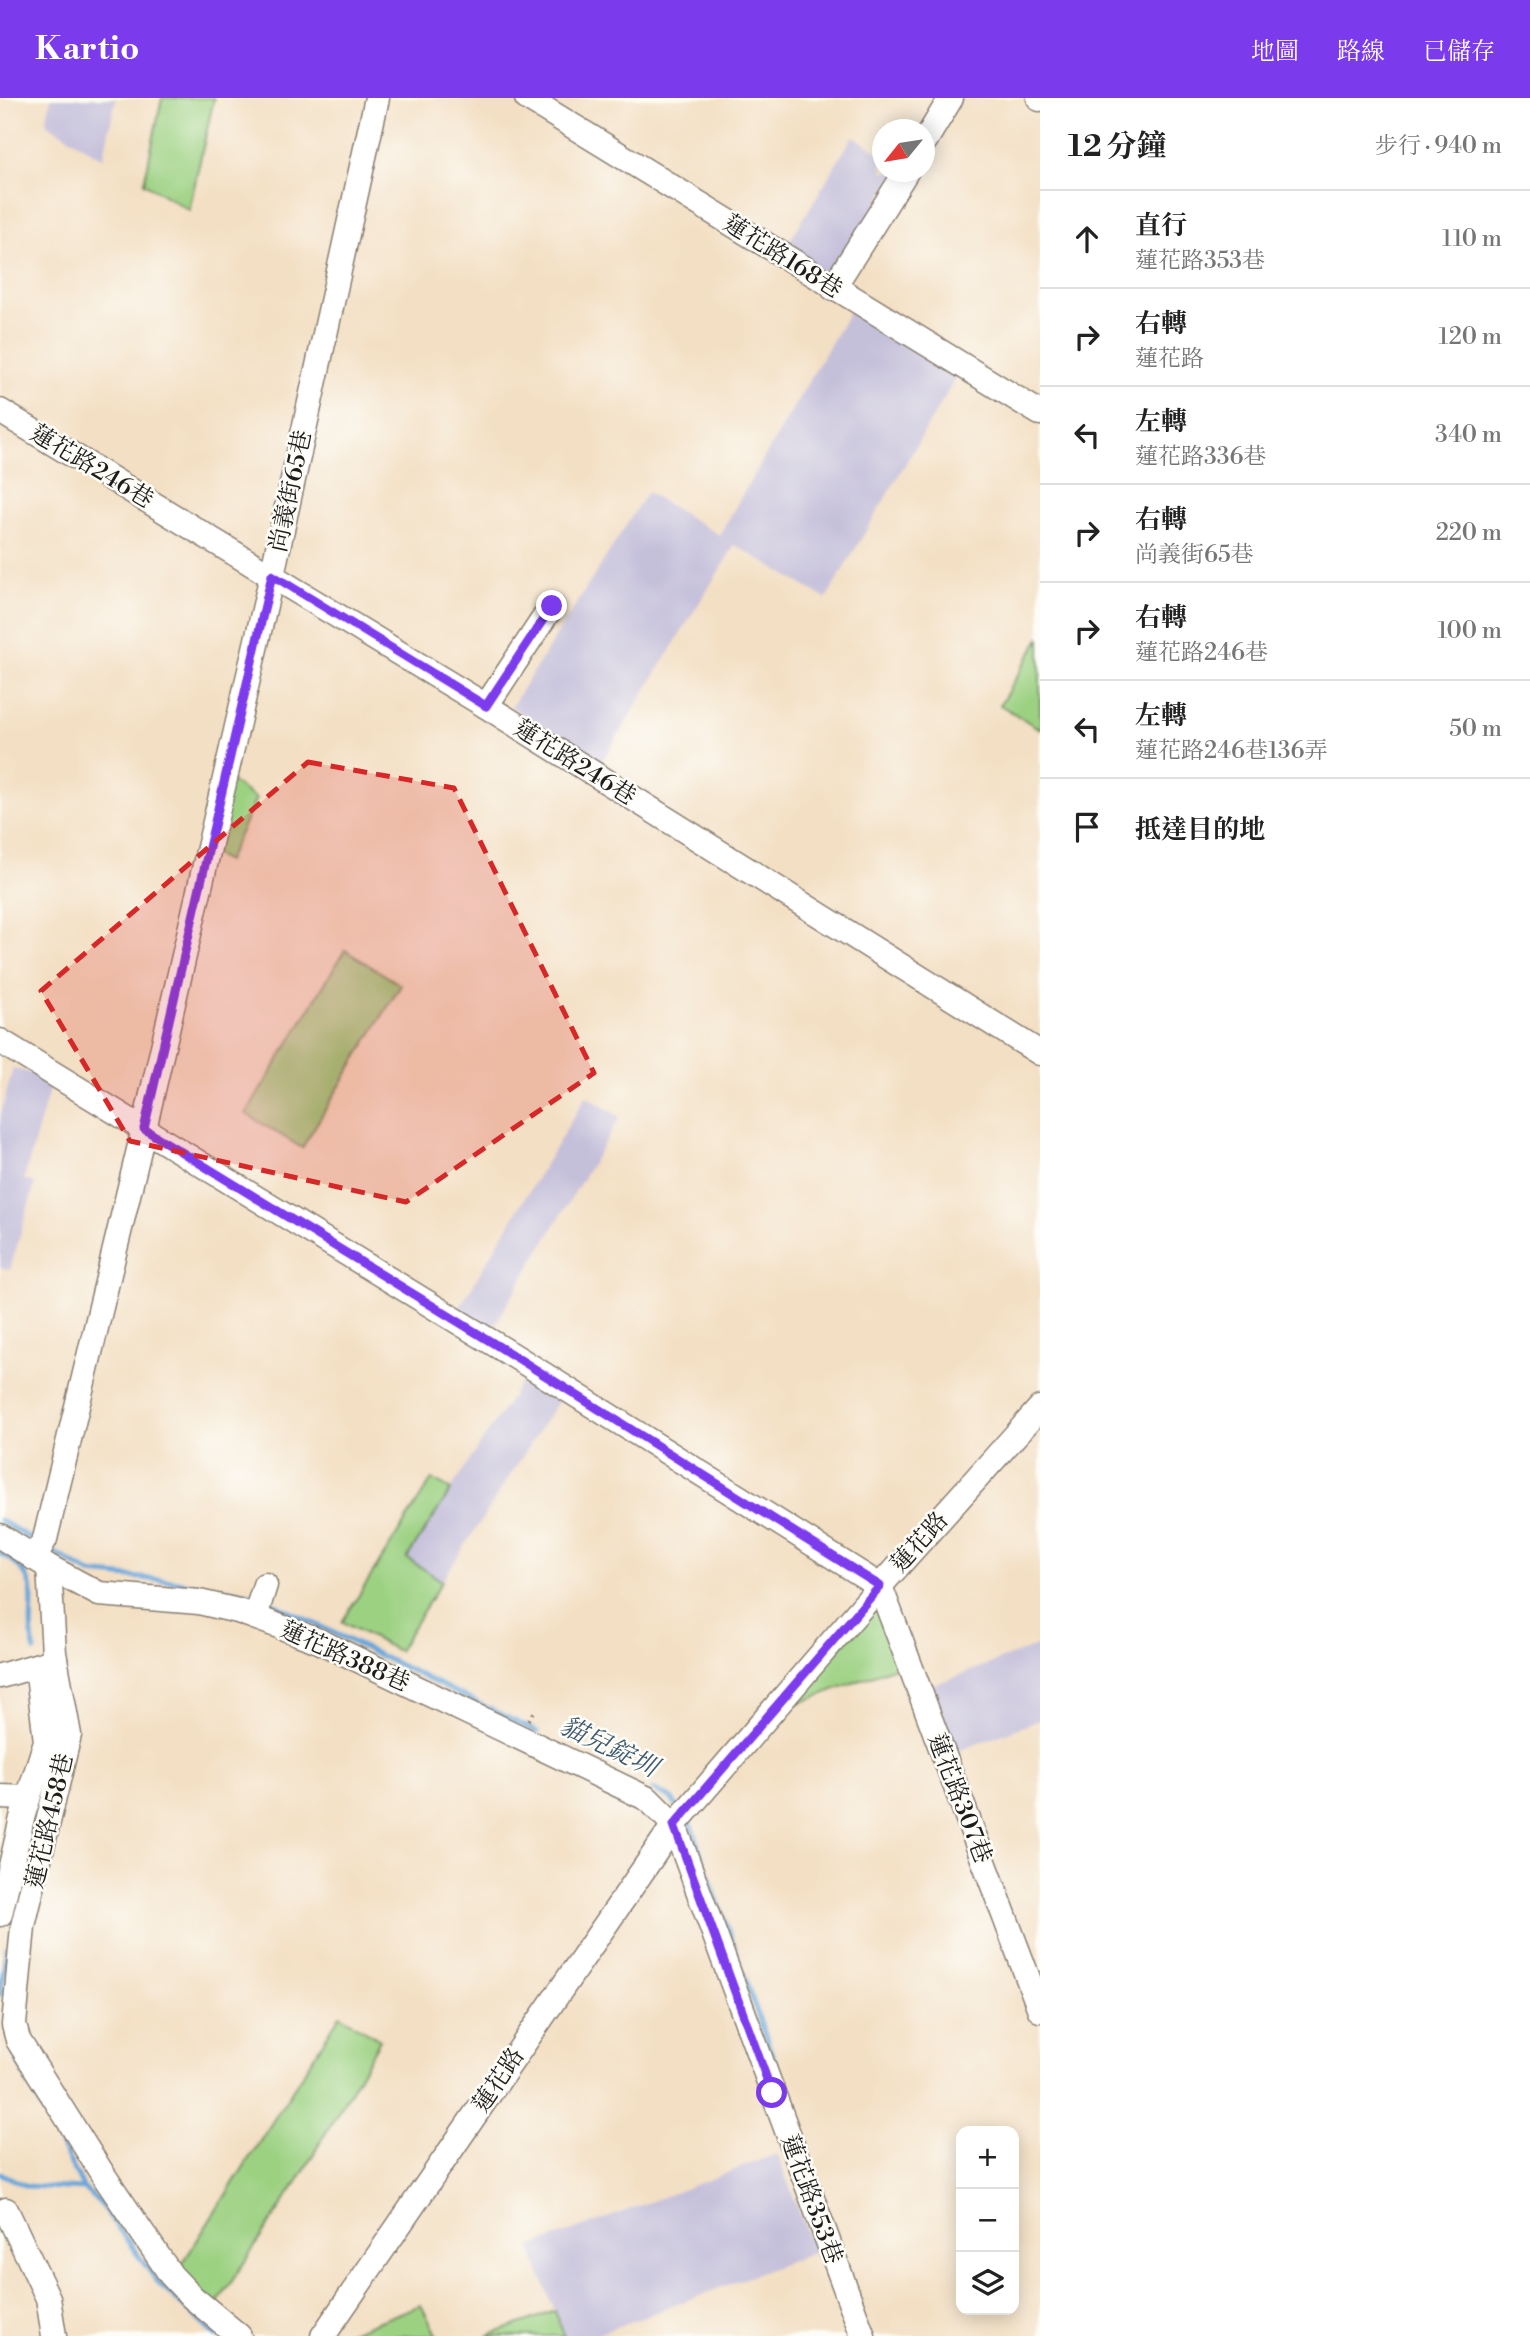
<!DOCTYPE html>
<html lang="zh-TW">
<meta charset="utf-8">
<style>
:root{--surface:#fff;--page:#f2f2f2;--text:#222;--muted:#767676;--line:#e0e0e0;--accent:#7c3aed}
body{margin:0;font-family:"Libre Bodoni","Noto Serif TC",serif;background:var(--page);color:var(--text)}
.controls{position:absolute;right:21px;bottom:21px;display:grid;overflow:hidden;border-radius:14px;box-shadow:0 4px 18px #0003}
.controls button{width:63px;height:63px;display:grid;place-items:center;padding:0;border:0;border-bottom:2px solid var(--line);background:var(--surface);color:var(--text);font:35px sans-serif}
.compass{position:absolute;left:872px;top:21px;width:63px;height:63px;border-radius:50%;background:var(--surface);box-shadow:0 4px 18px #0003;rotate:240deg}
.stop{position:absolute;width:21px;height:21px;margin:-16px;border:5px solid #7c3aed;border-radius:50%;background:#fff}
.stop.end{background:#7c3aed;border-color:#fff;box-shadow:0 2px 7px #0008}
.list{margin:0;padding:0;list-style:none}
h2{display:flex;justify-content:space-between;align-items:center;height:91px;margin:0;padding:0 28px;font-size:30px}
h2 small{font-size:23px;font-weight:400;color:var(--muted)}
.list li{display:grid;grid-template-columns:46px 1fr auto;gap:21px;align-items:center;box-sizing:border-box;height:98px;padding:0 28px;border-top:2px solid var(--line)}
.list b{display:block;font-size:26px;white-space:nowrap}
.list p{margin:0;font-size:23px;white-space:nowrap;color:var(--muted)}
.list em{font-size:23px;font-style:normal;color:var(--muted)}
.icon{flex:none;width:38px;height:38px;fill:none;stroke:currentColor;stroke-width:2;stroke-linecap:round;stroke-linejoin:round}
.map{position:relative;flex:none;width:1040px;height:2238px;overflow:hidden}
header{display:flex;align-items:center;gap:42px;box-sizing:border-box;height:98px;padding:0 35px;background:var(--accent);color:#fff}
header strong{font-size:33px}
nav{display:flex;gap:38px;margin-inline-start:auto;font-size:24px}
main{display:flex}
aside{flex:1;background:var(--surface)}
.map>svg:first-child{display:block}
.industrial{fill:#c5c0da}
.green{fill:#9cd182;stroke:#5c764f;stroke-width:2}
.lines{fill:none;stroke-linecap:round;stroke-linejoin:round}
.stream{stroke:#67a6da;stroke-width:5}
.minor-casing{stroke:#887e70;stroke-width:27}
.path{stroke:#887e70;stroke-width:3.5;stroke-dasharray:2 5;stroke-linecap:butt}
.minor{stroke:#fff;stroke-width:24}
.route{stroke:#7c3aed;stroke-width:9}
.marked{fill:#d62828;fill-opacity:0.2;stroke:#d62828;stroke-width:5;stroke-dasharray:14 9;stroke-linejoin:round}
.labels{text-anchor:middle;stroke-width:5;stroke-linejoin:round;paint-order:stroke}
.street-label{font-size:24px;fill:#1c1c1c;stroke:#fdfcf7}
.water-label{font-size:26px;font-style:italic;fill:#3e5a71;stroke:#fdfcf7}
</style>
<header>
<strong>Kartio</strong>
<nav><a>地圖</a><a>路線</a><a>已儲存</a></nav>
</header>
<main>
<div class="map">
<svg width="1040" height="2238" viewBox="0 0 1040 2238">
<rect width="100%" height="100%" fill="#fdfcf7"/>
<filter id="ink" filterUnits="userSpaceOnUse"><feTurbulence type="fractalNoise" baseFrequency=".0143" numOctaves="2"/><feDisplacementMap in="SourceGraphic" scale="14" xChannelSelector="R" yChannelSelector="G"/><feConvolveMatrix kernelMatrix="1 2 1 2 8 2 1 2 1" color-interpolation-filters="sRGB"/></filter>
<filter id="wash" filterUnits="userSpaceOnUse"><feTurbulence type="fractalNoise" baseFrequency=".00686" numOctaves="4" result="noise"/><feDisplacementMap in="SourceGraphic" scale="28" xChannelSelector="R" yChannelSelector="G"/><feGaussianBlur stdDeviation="1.57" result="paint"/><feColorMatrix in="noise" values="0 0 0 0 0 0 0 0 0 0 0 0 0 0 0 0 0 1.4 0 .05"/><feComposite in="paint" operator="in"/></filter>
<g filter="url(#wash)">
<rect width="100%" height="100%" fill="#f3dfc3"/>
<g class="industrial">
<polygon points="51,0 116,0 103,61 46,25"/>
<polygon points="853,38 882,56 883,74 896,74 832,180 785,151"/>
<polygon points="852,209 960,273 826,501 735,447 601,665 511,609 647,394 719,437"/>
<polygon points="13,970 52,982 24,1081 35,1085 10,1172 0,1169 0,1019"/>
<polygon points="586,998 620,1019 490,1235 456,1215"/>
<polygon points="526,1276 561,1299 442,1483 406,1460"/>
<polygon points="1040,1547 1040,1622 950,1656 925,1590"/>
<polygon points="777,2056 815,2154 593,2238 564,2238 530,2149"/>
</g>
<g class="green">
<polygon points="162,0 214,0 189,112 144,85"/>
<polygon points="1040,540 1040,631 1000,607"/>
<polygon points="228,681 256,701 227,763 211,755"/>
<polygon points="345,852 401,887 302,1050 246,1016"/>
<polygon points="432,1381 451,1392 407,1460 442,1483 398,1553 342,1524"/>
<polygon points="876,1510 898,1568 794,1607 795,1599"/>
<polygon points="340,1917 380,1942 299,2081 215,2209 177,2174"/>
<polygon points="421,2207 437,2238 340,2238"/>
<polygon points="555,2213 564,2238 487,2238"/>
</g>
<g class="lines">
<g class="stream">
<polyline points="0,1422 36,1444"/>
<polyline points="48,1451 90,1475 172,1483 254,1497"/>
<path d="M0 1455C51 1482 22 1513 35 1553"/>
<polyline points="266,1502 537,1634"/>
<polyline points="653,1691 671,1700 678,1710"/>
<polyline points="688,1724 692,1730 777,1971"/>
<polyline points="0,1897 7,1850"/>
<polyline points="14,1956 84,2091"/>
<polyline points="0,2075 27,2088 84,2091 99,2104 160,2187 216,2238"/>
</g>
</g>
</g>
<g filter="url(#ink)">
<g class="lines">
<defs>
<g id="minor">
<polyline points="527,0 1040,315"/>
<polyline points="1039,0 1040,1"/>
<polyline points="925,43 951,0"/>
<polyline points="833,190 906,74"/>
<polyline points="0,313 486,608 1040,955"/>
<polyline points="486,608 552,508"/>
<polyline points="0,943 519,1261 880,1488 1040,1912"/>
<polyline points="0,1438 49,1469 99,1496 199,1504 238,1513 319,1543 648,1701 674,1727 863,2238"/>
<polyline points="34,1460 45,1441 144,1031 272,477 377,0"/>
<polyline points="49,1469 54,1555 69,1637 23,1828 14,1927 18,1942 102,2075 171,2177 192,2199 239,2238"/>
<polyline points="255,1519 265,1487"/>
<polyline points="0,1578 53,1563"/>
<polyline points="0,1699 28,1700"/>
<polyline points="0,1816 22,1720 46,1643 37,1568"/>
<polyline points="6,2112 48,2200 54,2238"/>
<polyline points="323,2238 674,1727 880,1488 1040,1310"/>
</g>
</defs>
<use href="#minor" class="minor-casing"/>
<polyline class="path" points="529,1622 534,1614"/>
<use href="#minor" class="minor"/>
</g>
</g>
<g class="lines" filter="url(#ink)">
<polyline class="route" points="552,508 486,608 272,477 144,1031 519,1261 880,1488 674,1727 772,1995"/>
</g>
<path class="marked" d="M308 664 454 690 594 975 406 1104 130 1043 41 893Z"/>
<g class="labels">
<g class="street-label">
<text transform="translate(783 158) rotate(32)" y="8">蓮花路168巷</text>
<text transform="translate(92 368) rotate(31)" y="8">蓮花路246巷</text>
<text transform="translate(290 393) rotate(-78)" y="8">尚義街65巷</text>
<text transform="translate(575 664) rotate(32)" y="8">蓮花路246巷</text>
<text transform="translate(919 1444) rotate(-48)" y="8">蓮花路</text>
<text transform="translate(345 1558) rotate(24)" y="8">蓮花路388巷</text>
<text transform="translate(960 1700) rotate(69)" y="8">蓮花路307巷</text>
<text transform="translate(49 1723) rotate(-77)" y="8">蓮花路458巷</text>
<text transform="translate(498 1982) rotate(-56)" y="8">蓮花路</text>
<text transform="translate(812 2101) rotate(70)" y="8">蓮花路353巷</text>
</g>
<g class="water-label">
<text transform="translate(609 1648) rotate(26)" y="9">貓兒錠圳</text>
</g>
</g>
</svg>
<div class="controls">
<button>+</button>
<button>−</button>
<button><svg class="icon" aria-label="layers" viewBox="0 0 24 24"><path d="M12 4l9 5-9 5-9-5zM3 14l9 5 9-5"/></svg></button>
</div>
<svg class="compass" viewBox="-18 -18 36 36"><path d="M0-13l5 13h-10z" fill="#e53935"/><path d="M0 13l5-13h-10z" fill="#767676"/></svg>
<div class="stop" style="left:772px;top:1995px"></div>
<div class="stop end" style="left:552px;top:508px"></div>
</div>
<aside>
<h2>12 分鐘<small>步行 · 940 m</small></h2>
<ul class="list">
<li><svg class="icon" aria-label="ahead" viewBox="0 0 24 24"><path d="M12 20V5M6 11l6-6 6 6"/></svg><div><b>直行</b><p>蓮花路353巷</p></div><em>110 m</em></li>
<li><svg class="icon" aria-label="right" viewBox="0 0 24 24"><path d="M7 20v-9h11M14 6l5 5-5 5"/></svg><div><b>右轉</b><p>蓮花路</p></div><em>120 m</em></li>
<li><svg class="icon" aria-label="left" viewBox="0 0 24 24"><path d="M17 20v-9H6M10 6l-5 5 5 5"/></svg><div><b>左轉</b><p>蓮花路336巷</p></div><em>340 m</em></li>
<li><svg class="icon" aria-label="right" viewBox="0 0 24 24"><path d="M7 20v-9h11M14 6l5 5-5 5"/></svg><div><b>右轉</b><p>尚義街65巷</p></div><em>220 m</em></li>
<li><svg class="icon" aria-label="right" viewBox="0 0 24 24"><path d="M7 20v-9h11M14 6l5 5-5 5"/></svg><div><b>右轉</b><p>蓮花路246巷</p></div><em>100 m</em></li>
<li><svg class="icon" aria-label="left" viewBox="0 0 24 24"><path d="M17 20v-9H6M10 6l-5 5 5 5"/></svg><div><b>左轉</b><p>蓮花路246巷136弄</p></div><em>50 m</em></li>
<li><svg class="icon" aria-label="arrive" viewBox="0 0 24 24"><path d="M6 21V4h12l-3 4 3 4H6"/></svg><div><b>抵達目的地</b></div></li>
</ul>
</aside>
</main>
